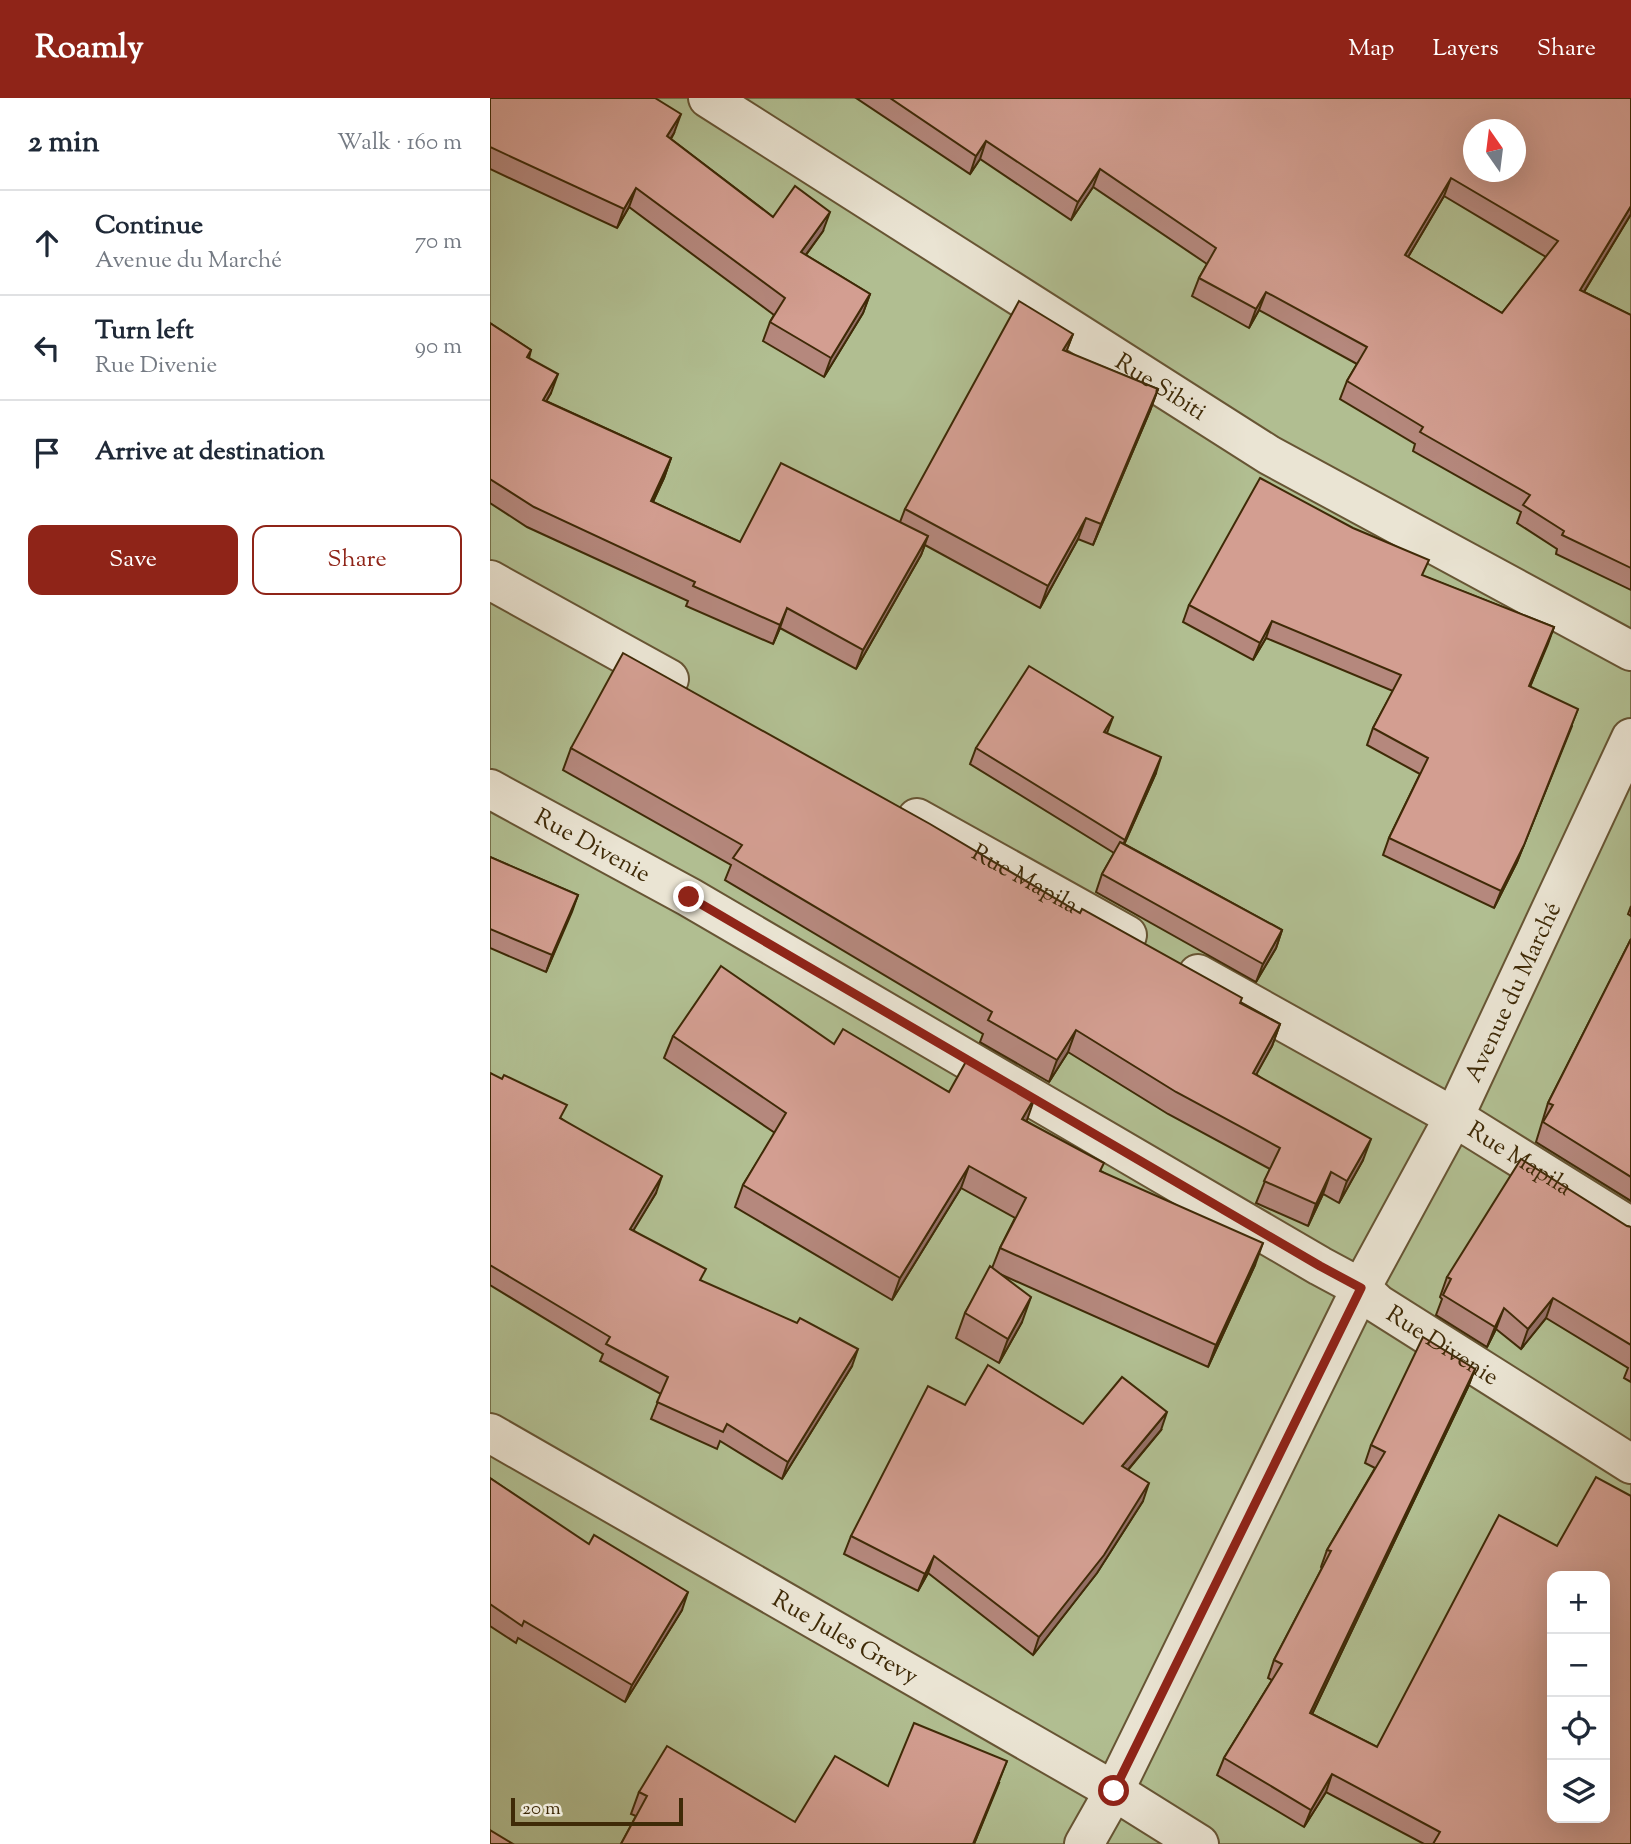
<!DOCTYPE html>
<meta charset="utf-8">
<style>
:root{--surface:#fff;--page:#f6f6f7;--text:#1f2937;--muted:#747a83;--line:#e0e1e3;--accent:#8f2418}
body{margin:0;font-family:"Sorts Mill Goudy",serif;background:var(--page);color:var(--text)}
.controls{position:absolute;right:21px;bottom:21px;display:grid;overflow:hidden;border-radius:14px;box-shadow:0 7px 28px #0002}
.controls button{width:63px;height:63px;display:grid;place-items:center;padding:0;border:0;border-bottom:2px solid var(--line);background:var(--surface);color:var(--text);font:35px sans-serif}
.compass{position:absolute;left:973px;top:21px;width:63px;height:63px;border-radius:50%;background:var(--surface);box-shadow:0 7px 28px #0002;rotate:346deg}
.scale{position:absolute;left:21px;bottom:18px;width:172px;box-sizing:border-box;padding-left:7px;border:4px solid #3f2a07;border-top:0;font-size:19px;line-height:24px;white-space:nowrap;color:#3f2a07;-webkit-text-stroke:5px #eae4d3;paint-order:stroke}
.stop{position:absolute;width:21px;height:21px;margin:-16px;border:5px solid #8f2418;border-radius:50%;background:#fff}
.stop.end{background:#8f2418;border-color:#fff;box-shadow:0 2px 7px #0008}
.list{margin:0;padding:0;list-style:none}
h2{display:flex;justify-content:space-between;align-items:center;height:91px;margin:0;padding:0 28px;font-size:30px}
h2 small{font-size:23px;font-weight:400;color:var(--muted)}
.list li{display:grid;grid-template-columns:46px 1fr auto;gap:21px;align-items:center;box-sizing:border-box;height:105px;padding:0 28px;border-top:2px solid var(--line)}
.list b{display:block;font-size:26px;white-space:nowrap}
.list p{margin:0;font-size:23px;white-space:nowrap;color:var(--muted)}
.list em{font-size:23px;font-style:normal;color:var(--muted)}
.actions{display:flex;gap:14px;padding:21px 28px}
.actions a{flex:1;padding:16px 0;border:2px solid var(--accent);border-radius:14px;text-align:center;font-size:24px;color:var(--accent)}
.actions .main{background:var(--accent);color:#fff}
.icon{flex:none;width:38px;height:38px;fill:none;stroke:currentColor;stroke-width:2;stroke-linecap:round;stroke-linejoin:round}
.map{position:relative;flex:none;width:1141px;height:1746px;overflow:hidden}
header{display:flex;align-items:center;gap:42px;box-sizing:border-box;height:98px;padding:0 35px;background:var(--accent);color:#fff}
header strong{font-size:33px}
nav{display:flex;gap:38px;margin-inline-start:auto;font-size:24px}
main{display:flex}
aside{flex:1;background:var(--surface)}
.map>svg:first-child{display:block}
.green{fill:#b1be91;stroke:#78744c;stroke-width:2;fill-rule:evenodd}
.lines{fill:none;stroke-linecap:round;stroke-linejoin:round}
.minor-casing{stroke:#675534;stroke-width:42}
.minor{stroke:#eae4d3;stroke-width:38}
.wall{fill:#b5887d;stroke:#3f2a07;stroke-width:2;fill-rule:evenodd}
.shaded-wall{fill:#946f66;stroke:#3f2a07;stroke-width:2}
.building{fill:#d39e91;stroke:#3f2a07;stroke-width:2;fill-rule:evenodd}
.route{stroke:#8f2418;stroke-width:9}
.labels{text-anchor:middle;stroke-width:6;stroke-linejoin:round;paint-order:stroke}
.street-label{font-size:24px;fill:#3f2a07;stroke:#eae4d3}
</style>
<header>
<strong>Roamly</strong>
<nav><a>Map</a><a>Layers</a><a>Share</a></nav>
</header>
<main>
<aside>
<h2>2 min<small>Walk · 160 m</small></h2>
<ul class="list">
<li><svg class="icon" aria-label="ahead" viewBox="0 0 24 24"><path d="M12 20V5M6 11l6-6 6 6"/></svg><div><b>Continue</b><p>Avenue du Marché</p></div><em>70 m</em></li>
<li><svg class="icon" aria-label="left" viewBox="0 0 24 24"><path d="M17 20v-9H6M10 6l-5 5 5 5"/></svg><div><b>Turn left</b><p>Rue Divenie</p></div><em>90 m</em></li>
<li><svg class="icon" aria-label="arrive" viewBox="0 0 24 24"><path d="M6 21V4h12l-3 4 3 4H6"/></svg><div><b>Arrive at destination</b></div></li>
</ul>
<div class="actions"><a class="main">Save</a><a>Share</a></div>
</aside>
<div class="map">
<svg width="1141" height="1746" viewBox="0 0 1141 1746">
<rect width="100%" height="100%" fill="#ded6bc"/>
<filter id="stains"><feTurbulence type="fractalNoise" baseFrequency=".00286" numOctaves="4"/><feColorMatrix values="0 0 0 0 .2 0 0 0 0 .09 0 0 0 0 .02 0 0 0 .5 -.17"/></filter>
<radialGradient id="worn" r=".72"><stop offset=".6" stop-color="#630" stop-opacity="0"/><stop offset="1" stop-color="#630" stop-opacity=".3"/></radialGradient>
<path class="green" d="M0 0H1141V1746H0ZM984 32H1026V74H984ZM1062 1478H1115V1720H1062Z"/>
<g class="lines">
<defs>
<g id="minor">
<path id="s1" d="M218 0 779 357 1141 553"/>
<polyline points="0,482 179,581"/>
<path id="s2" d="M0 691 199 799 830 1168 871 1190 888 1206 1141 1366"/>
<path id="s3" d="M427 720 637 837"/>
<path id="s4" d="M708 876 964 1019 1141 1129"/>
<path id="s5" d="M0 1335 624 1693 709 1746"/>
<path id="s6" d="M594 1746 624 1693 871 1190 964 1019 1141 640"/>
</g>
</defs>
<use href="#minor" class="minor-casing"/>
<use href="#minor" class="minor"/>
</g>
<g class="wall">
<polygon points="0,0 184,35 181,41 283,119 333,133 316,157 380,196 373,215 334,279 273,243 280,224 284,217 139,109 127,130 0,71"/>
<path d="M366 0H1141V116L1094 194 1141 217V492L1066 456 1067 451 1027 425 1031 414 923 353 925 346 850 301 857 283 867 266 769 212 759 230 702 198 709 180 717 166 603 89 581 122 490 61 480 76ZM954 98 1056 159 1012 215 918 159Z"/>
<polygon points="0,225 41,252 39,260 61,295 56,303 181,360 174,380 163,404 250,444 410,424 415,411 583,236 576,254 668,291 660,313 603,447 588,441 550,510 435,447 431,457 366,571 290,530 283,546 196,508 198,503 37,429 0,405"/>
<polygon points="933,478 1064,529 1040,589 1082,628 1027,764 1004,810 893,757 899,740 930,676 877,647 883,630 903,593 776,540 763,562 693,524 699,507"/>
<polygon points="617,635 666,675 634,746 792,832 786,850 766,884 606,794 612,776 624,755 480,666 486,650"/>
<polygon points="81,650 590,815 790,926 782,948 766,976 873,1062 849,1105 833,1096 818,1128 766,1105 780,1071 678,1016 578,954 559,984 490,944 493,936 235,782 241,767 73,672"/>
<polygon points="0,759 88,797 56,874 0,850"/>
<polygon points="1141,808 1141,818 1138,816"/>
<polygon points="1141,841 1141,1103 1046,1044 1058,1005"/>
<polygon points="183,938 344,946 459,994 536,1023 611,1073 765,1167 718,1269 510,1176 532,1224 509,1265 466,1240 475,1215 502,1170 510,1150 525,1120 471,1090 402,1202 245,1109 253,1087 285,1035 174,960"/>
<polygon points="0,975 72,1021 166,1095 143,1132 211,1183 362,1268 292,1381 230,1343 227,1351 161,1321 171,1296 110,1263 113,1256 0,1187"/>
<polygon points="1137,1128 1141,1129 1141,1284 1134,1280 1138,1270 1056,1220 1031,1251 1006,1231 997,1249 946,1217 952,1201 950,1199 957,1179"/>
<polygon points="985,1271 978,1289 822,1616 887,1649 1141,1746 934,1746 836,1694 814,1729 727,1677 734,1660 782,1582 778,1580 784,1562 832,1470 831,1469 837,1452 885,1370 875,1365 881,1347"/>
<polygon points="475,1307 593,1326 671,1332 638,1372 653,1403 607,1475 543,1557 438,1475 428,1493 354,1456 361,1438"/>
<polygon points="0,1380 192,1512 135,1604 28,1540 26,1545 0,1528"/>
<polygon points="509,1685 484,1746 131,1746 146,1718 141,1716 149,1694 305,1724 398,1688"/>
</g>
<g class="shaded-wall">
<polygon points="191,16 184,35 170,57 177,38"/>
<polygon points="496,43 490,61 480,76 486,58"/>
<polygon points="610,71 603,89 581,122 588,104"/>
<polygon points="961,80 954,98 908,176 915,157"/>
<polygon points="146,90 139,109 127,130 134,111"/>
<polygon points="1141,108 1141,116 1084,210 1090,192"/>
<polygon points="340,114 333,133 304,173 311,154"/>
<polygon points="776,194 769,212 759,230 766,211"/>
<polygon points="380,196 373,215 334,279 341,260"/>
<polygon points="583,236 575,257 573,252"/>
<polygon points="68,276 61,295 46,321 53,302"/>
<polygon points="668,291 660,313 603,447 611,426"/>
<polygon points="181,360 174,380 154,422 161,403"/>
<polygon points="596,420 588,441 550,510 558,488"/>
<polygon points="438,438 431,457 366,571 373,552"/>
<polygon points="297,510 290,530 283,546 290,527"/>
<polygon points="782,523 776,540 763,562 770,545"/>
<polygon points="1064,529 1058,546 1033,605 1039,588"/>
<polygon points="1088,611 1027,764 1004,810 1011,793"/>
<polygon points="623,619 617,635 614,634"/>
<polygon points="671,659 666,675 629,758 635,742"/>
<polygon points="88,797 82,814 56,874 62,857"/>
<polygon points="792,832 786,850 766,884 773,866"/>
<polygon points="790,926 782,948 755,997 763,975"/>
<polygon points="586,932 578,954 559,984 567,962"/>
<polygon points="545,999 537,1022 523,1043 532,1021"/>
<polygon points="881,1041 873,1062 849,1105 857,1083"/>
<polygon points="479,1068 471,1090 402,1202 410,1180"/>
<polygon points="841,1074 833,1096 818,1128 826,1106"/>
<polygon points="172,1078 166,1095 134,1148 140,1131"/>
<polygon points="773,1145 765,1167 718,1269 726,1247"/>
<polygon points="541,1199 532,1224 509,1265 518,1241"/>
<polygon points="1063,1200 1056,1220 1031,1251 1038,1231"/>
<polygon points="1014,1210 1006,1231 997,1249 1005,1229"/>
<polygon points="368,1251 362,1268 292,1381 298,1364"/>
<polygon points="985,1271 978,1289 814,1633 820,1615"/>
<polygon points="677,1314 671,1332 626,1386 632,1368"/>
<polygon points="659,1385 653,1403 607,1475 543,1557 549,1539"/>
<polygon points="444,1458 438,1475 428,1493 435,1476"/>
<polygon points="198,1494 192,1512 135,1604 142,1587"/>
<polygon points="517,1663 484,1746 483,1746"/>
<polygon points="842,1676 836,1694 814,1729 821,1712"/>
</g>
<g class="building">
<polygon points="0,0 165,0 191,16 177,38 283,119 305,88 340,114 311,154 380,196 341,260 280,224 295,200 146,90 134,111 0,49"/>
<path d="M400 0H1141V108L1090 192 1141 217V470L1072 437 1074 433 1033 407 1040 397 930 334 933 329 857 283 877 249 776 194 766 211 709 180 726 150 610 71 588 104 496 43 486 58ZM984 32H1026V74H984ZM961 80 1068 143 1012 215 915 157Z"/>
<polygon points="529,203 583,236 573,252 668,291 611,426 596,420 558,488 415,411"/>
<polygon points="0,225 41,252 37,259 68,276 53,302 181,360 161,403 250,444 291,365 438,438 373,552 297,510 290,527 203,488 205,484 44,409 0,381"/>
<polygon points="770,380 863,430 939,462 932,477 1064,529 1039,588 1088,611 1034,747 1011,793 899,740 938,660 883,630 911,577 782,523 770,545 699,507"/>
<polygon points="133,555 440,726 590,815 592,811 752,900 750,905 790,926 763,975 881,1041 857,1083 841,1074 826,1106 774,1083 790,1050 686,994 586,932 567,962 498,922 502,914 243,760 252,747 81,650"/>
<polygon points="539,568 623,619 614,634 671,659 635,742 486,650"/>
<polygon points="630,744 792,832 773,866 612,776"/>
<polygon points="0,759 88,797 62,857 0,831"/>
<polygon points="1141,841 1141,1079 1053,1024 1063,1007 1058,1005"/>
<polygon points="231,868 344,946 353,931 459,994 478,960 545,999 532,1021 614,1065 610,1073 773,1145 726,1247 510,1150 536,1100 479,1068 410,1180 253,1087 296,1015 183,938"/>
<polygon points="0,975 12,981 14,977 77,1007 70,1020 172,1078 140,1131 216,1171 210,1182 307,1225 310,1220 368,1251 298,1364 237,1326 233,1334 167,1304 178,1279 116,1246 120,1239 0,1167"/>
<polygon points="1031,1061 1137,1128 1141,1129 1141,1247 1063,1200 1038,1231 1014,1210 1005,1229 953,1197 961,1181 957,1179"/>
<polygon points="500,1168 541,1199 518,1241 475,1215"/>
<path d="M933 1239 985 1271 820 1615 887 1649 1009 1417 1067 1448 1106 1379 1141 1398V1746H943L950 1734 842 1676 821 1712 734 1660 792 1566 784 1562 841 1453 837 1452 895 1354 881 1347ZM1062 1478H1115V1720H1062Z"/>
<polygon points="498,1267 593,1326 632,1279 677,1314 632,1368 659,1385 614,1457 549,1539 444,1458 435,1476 361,1438 438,1288 475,1307"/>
<polygon points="0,1380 99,1446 104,1437 198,1494 142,1587 34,1523 32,1528 0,1506"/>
<polygon points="424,1625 517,1663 483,1746 131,1746 157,1698 149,1694 177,1648 305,1724 345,1658 398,1688"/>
<polygon points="0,1732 23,1746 0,1746"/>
</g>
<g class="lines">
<polyline class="route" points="199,799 830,1168 871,1190 624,1693"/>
</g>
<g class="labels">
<g class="street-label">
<text dy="8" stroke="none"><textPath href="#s1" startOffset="537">Rue Sibiti</textPath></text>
<text dy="8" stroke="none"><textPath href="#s2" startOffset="117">Rue Divenie</textPath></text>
<text dy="8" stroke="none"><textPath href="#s3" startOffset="124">Rue Mapila</textPath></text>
<text dy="8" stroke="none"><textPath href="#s6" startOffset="954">Avenue du Marché</textPath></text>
<text dy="8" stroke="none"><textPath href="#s4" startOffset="371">Rue Mapila</textPath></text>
<text dy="8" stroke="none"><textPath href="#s2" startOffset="1104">Rue Divenie</textPath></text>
<text dy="8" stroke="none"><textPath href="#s5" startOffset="410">Rue Jules Grevy</textPath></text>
</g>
</g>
<rect width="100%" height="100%" filter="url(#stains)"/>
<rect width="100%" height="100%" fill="url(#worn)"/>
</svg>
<div class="controls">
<button>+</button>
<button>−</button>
<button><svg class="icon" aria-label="locate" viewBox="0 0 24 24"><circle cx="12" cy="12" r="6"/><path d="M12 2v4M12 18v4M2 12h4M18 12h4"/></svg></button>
<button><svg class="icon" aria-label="layers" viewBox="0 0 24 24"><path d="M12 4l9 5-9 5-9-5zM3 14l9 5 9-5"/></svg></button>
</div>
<svg class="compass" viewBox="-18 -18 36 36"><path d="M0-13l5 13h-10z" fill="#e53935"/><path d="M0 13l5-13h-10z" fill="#747a83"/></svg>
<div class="scale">20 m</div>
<div class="stop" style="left:624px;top:1693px"></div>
<div class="stop end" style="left:199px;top:799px"></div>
</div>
</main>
